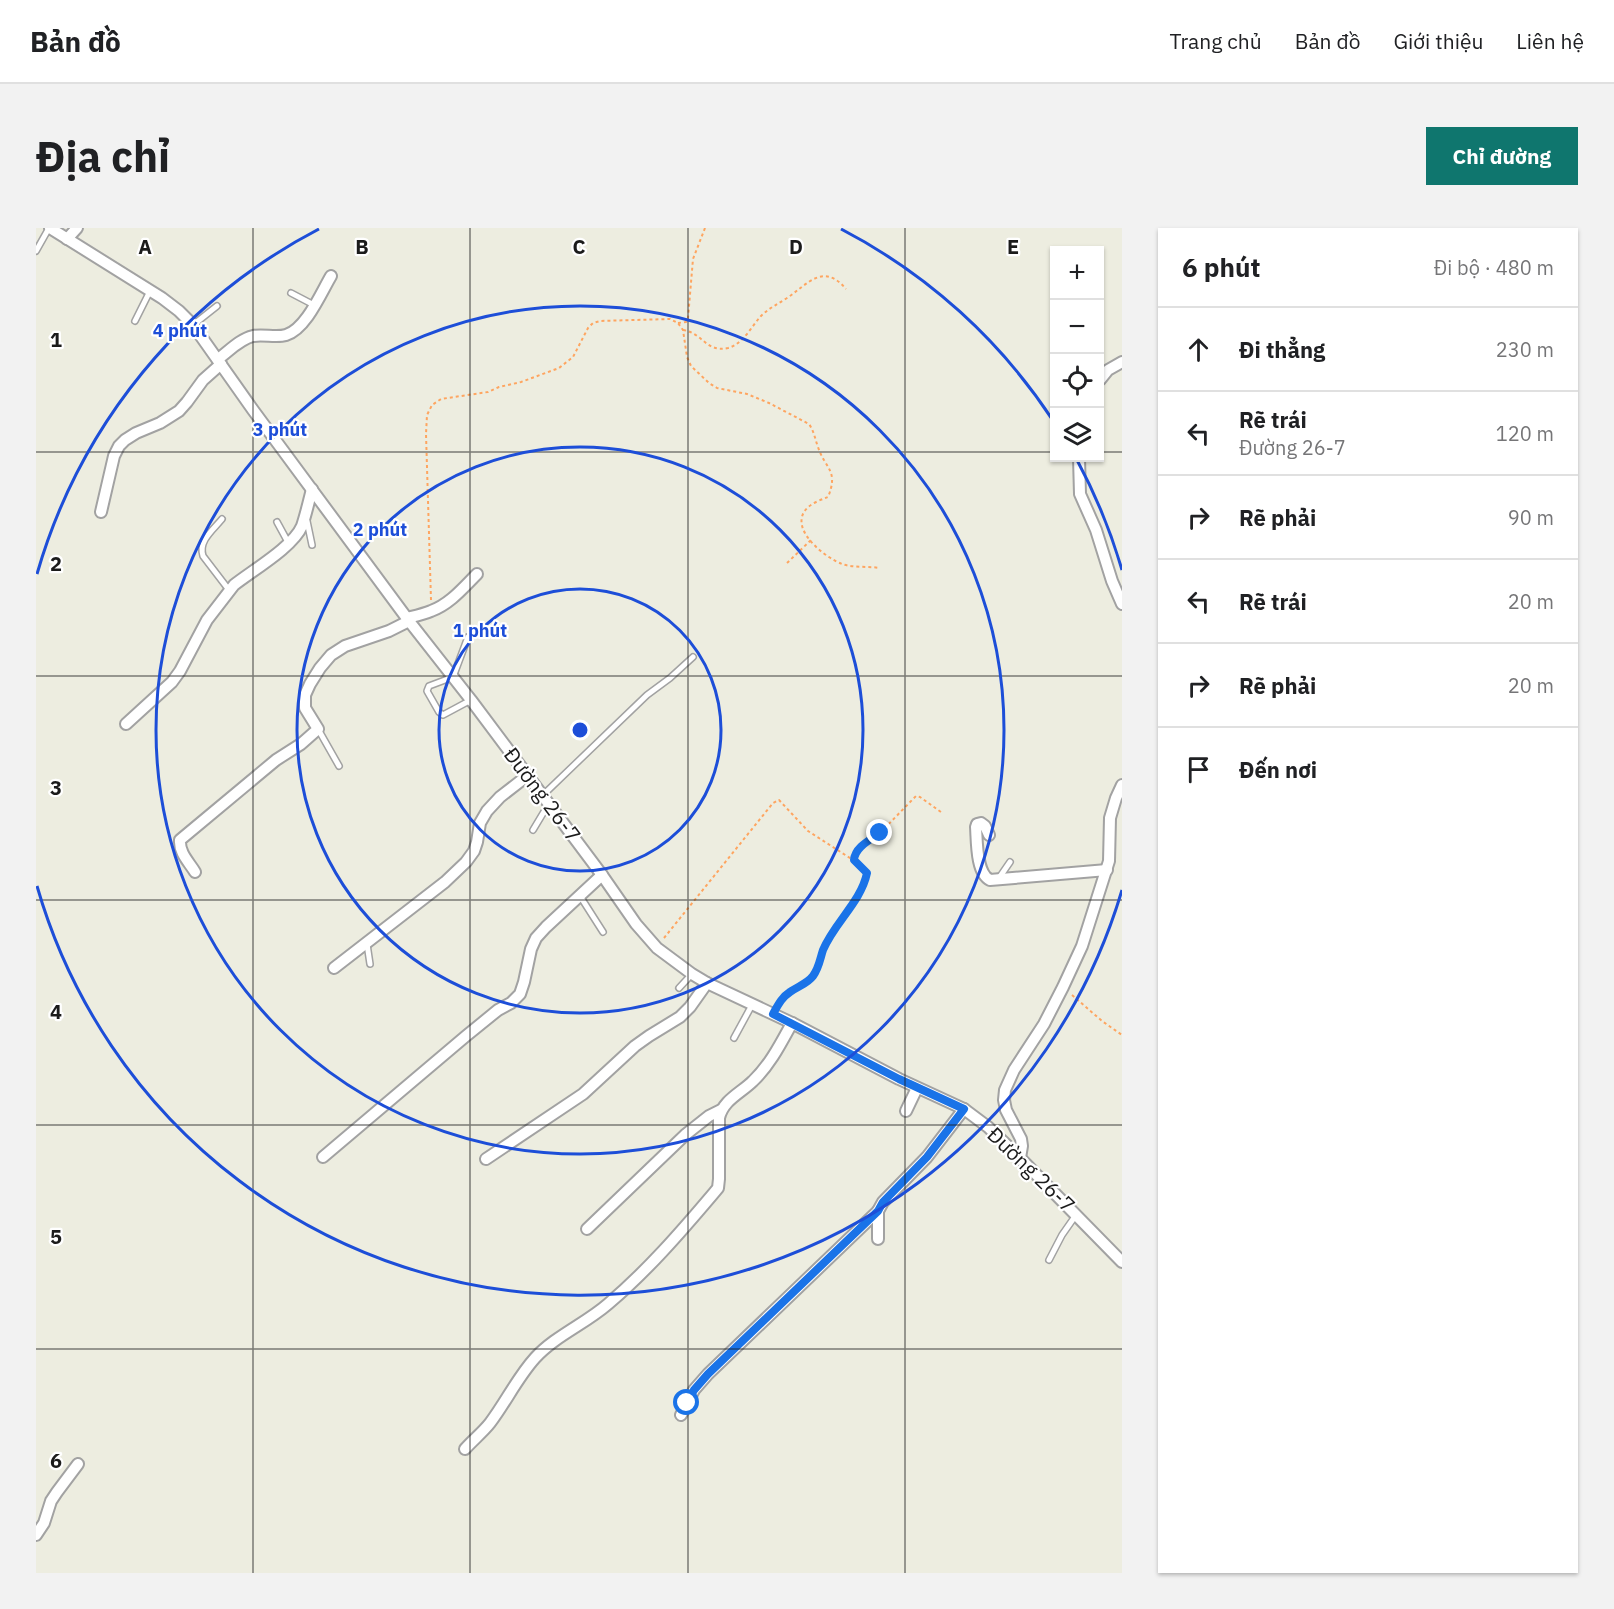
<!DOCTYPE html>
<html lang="vi">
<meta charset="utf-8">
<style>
:root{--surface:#fff;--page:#f2f2f2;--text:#202124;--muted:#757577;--line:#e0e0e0;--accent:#0f766e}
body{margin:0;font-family:"IBM Plex Sans",sans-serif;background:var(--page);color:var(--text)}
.controls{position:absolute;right:18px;top:18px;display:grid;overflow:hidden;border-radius:0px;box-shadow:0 2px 4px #0004}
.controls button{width:54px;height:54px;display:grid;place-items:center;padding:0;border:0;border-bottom:2px solid var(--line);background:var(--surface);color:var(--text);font:30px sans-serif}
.stop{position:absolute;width:18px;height:18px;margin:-14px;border:4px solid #1a73e8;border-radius:50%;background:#fff}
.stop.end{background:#1a73e8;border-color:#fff;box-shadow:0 2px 6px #0008}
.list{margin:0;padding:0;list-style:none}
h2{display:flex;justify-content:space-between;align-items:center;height:78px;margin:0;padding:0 24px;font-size:26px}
h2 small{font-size:20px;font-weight:400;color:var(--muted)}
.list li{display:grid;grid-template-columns:39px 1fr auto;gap:18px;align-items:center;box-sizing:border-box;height:84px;padding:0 24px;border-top:2px solid var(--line)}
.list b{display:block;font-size:22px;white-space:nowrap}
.list p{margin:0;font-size:20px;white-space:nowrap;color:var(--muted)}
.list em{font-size:20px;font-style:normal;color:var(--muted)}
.icon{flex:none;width:33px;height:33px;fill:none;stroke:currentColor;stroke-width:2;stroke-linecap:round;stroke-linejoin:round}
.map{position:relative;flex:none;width:1086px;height:1345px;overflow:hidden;border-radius:0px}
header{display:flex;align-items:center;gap:36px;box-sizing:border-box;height:84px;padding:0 30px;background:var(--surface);border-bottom:2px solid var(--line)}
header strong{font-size:28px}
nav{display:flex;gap:33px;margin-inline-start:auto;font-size:21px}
.intro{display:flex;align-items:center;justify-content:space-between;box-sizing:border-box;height:144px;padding:0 36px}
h1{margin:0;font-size:42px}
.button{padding:15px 27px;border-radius:0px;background:var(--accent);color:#fff;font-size:21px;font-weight:700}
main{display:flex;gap:36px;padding:0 36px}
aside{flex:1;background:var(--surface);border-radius:0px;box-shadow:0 2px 4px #0004}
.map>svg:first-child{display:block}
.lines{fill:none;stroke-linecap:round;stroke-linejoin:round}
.lane-casing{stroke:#a2a2a2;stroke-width:8}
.street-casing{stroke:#a2a2a2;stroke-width:14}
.path{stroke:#fea560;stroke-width:2;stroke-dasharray:3 3;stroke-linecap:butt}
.lane{stroke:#fff;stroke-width:5}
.street{stroke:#fff;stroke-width:10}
.route{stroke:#1a73e8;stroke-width:8}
.grid{fill:none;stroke:#1b1b1b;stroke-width:1.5;stroke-opacity:0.55}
.ring{fill:none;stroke:#1d4ed8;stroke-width:3}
.labels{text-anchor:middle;stroke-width:4.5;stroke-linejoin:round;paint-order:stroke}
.street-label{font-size:21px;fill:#1b1b1b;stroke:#fff}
.grid-label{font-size:20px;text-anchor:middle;font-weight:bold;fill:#1b1b1b;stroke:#fff;stroke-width:4.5;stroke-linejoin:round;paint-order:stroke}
.centre{fill:#1d4ed8;stroke:#fff;stroke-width:3}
.ring-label{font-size:18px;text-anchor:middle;font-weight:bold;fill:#1d4ed8;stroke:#fff;stroke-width:4.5;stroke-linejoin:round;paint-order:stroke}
</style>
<header>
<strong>Bản đồ</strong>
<nav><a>Trang chủ</a><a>Bản đồ</a><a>Giới thiệu</a><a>Liên hệ</a></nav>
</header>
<div class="intro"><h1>Địa chỉ</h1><a class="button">Chỉ đường</a></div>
<main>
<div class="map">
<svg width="1086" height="1345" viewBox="0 0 1086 1345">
<rect width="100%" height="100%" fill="#edede0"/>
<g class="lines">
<defs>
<g id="lane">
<polyline points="0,23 13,0"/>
<polyline points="255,65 278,77"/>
<polyline points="99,93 114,63"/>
<polyline points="157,97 181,78"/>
<path d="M186 291C177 302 162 313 167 328L193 362"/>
<polyline points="271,293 276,317"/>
<polyline points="241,294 253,316"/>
<polyline points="432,409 417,449 393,458 391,463 403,484 407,487 435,472"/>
<polyline points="282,501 303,538"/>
<polyline points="506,568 611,467 634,450 657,429"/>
<polyline points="497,602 512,577"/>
<polyline points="963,650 974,634"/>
<polyline points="544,668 567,704"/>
<polyline points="331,716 334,736"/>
<polyline points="643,760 656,746"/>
<polyline points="698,810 716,777"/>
<polyline points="1013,1032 1026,1007 1040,987"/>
</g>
<g id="street">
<polyline points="14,0 126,70 143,83 157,97 217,182 373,393 435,472 566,647 600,696 621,720 656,746 671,755 756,795 863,851 928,881 952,899 984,930 1086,1034"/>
<polyline points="31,11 41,0"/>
<path d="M182 131C193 123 204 111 217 108 228 106 240 110 250 107 270 101 285 65 295 48"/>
<polyline points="1064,152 1072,142 1086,134"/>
<polyline points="1043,230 1044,266 1060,302 1076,353 1086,376"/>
<polyline points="65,284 78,228 83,218 89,212 100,205 124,195 143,183 151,174 167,152 185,136"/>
<path d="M371 390C379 388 388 386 395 383 414 376 427 360 441 346"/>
<path d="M90 496 136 454 144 443 171 392 198 357C217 342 257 319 266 298 270 286 273 273 276 261"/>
<path d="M953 607 949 598 945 595 941 596 940 599C941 613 940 645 954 652L1071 642"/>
<path d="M159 644C153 634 143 625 144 612L240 532 265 516 282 501 269 480V467L274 456 284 440 295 427 309 418 353 403 373 393"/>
<polyline points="298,740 409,654 430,634 438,623 441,614 444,595 451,583 464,569 491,548"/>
<polyline points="870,883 881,860"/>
<polyline points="287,929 430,808 462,782 475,775 484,766 488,754 495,721 500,710 510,699 566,647"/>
<polyline points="984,930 986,918 985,911 970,882 968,872 969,862 978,842 1008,796 1027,759 1046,718 1073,633 1074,590 1080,570 1086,557"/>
<polyline points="450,931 547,866 599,818 613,808 644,789 654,779 671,755"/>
<polyline points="551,1001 649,907 673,888 685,882"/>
<polyline points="842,1011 842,983 847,974 891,929 928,881"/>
<polyline points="645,1187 658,1162 672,1146 842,983"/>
<path d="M429 1221C437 1212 447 1204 454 1195 470 1174 481 1150 499 1130 519 1108 549 1096 572 1076 611 1043 644 1005 677 966L682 960 683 951V890C687 872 705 865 717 853 734 837 745 815 756 795"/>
<polyline points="0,1307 8,1295 15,1273 21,1264 42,1236"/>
</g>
</defs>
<use href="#lane" class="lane-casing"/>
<use href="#street" class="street-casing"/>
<g class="path">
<polyline points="642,95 650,94 652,90 657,31 669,0"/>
<path d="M647 102C667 105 670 125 692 120 707 116 715 99 725 88 733 80 742 76 751 70 772 56 787 34 810 61"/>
<polyline points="751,335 775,312"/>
<path d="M395 372 390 206 391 187 396 177 405 171 452 164 463 159 485 154 523 140 537 129 552 100 557 95 564 93 634 91 642 95 647 102 651 129 655 138 673 155 681 160 711 166 733 175 773 196C778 203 779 211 782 219 789 241 803 242 792 269 784 272 773 276 768 284 756 304 790 330 806 336 818 340 831 338 844 340"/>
<polyline points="628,710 737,575 743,572 772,603 817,632"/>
<polyline points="1036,767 1066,793 1086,807"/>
<path d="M742 778C751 762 767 761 777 748 786 736 786 721 794 709 805 689 819 672 829 653L831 645 818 632V626L822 621 844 605 880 568 884 569 905 584"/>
</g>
<use href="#lane" class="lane"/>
<use href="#street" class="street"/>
</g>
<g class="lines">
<path class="route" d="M651 1175 658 1162 672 1146 842 983 847 974 891 929 928 881 863 851 737 786C742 777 746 769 754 764 762 758 771 756 777 748 783 740 784 731 787 722 798 695 825 674 831 645L818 632C819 619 834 612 844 605"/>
</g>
<path class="grid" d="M217 0V1345M434 0V1345M652 0V1345M869 0V1345M0 224H1018M1064 224H1086M0 448H1086M0 672H1086M0 897H1086M0 1121H1086"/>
<g class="ring">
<circle cx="544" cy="502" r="141"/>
<circle cx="544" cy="502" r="283"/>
<circle cx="544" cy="502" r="424"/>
<path d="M1086 662A565 565 0 0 1 1 658M1 346A565 565 0 0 1 283 1M805 1A565 565 0 0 1 1018 194M1041 232A565 565 0 0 1 1086 342"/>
</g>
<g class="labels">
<g class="street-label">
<text transform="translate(506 567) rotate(53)" y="7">Đường 26-7</text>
<text transform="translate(995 942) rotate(44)" y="7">Đường 26-7</text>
</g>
</g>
<g class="grid-label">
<text x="109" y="26">A</text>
<text x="326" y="26">B</text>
<text x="543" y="26">C</text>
<text x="760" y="26">D</text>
<text x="977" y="26">E</text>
<text x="20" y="119">1</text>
<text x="20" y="343">2</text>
<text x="20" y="567">3</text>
<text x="20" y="791">4</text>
<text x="20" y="1016">5</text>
<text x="20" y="1240">6</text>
</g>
<circle cx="544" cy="502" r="9" class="centre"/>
<g class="ring-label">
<text x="144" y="109">4 phút</text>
<text x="244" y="208">3 phút</text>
<text x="344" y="308">2 phút</text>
<text x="444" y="409">1 phút</text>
</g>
</svg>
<div class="controls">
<button>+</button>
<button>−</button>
<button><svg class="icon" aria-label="locate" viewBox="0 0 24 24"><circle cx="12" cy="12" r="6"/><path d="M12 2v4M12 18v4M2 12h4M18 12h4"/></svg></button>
<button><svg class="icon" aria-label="layers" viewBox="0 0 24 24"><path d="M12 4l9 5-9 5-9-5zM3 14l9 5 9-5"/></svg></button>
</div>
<div class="stop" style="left:651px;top:1175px"></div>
<div class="stop end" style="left:844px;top:605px"></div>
</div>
<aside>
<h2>6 phút<small>Đi bộ · 480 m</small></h2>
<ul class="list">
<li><svg class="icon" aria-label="ahead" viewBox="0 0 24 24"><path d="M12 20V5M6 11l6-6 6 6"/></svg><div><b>Đi thẳng</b></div><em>230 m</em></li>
<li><svg class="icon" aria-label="left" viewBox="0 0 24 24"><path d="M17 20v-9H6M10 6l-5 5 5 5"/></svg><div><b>Rẽ trái</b><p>Đường 26-7</p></div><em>120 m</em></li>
<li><svg class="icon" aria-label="right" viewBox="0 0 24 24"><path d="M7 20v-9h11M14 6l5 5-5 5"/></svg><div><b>Rẽ phải</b></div><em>90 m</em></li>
<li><svg class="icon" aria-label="left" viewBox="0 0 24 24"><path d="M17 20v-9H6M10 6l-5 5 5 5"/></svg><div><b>Rẽ trái</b></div><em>20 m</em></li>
<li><svg class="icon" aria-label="right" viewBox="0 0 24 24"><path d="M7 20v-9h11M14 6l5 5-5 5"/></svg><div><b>Rẽ phải</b></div><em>20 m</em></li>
<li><svg class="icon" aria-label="arrive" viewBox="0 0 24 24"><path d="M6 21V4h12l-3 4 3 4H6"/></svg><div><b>Đến nơi</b></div></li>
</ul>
</aside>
</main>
